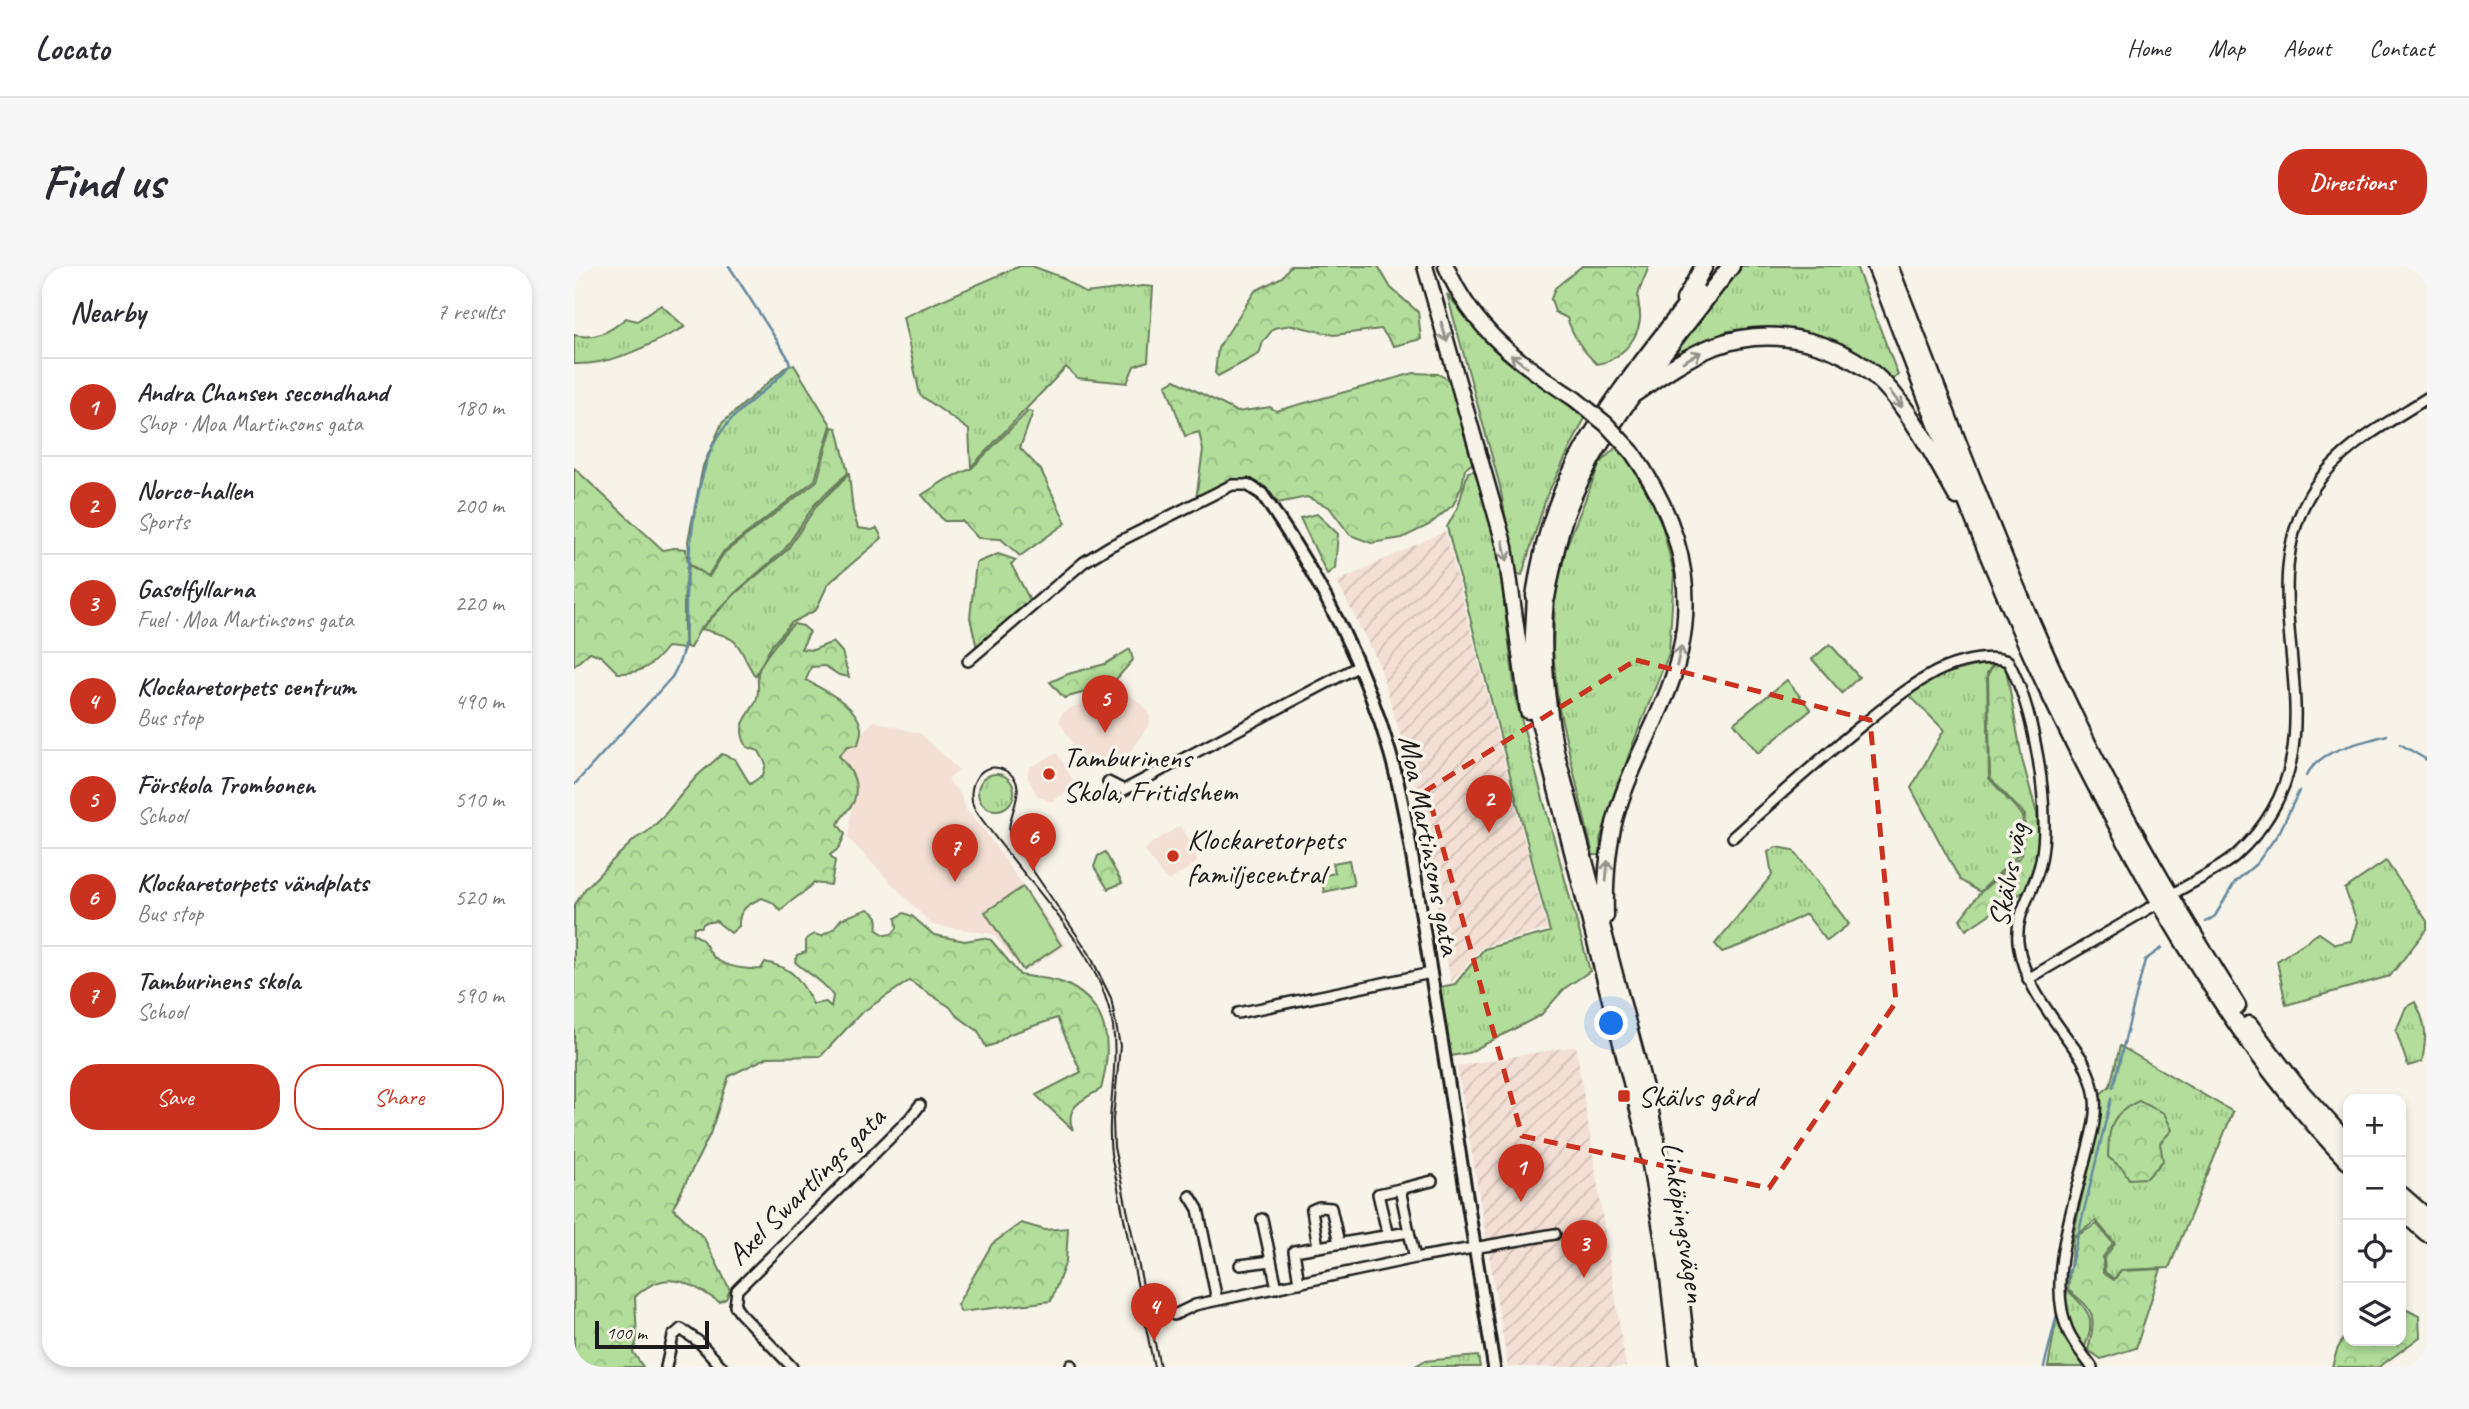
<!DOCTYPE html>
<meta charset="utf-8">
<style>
:root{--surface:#fff;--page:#f7f7f7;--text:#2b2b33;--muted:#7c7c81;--line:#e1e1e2;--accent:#c8321e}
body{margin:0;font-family:Caveat,sans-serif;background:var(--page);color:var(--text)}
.controls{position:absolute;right:21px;bottom:21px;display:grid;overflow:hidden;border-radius:14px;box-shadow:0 4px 10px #0003}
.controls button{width:63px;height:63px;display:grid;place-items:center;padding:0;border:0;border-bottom:2px solid var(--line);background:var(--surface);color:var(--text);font:35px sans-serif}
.scale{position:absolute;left:21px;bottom:18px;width:114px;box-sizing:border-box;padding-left:7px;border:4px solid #1c1c1c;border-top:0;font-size:19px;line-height:24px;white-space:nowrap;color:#1c1c1c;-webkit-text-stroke:5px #f7f3e8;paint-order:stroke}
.you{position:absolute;left:1038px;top:758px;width:24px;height:24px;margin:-18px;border:5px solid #fff;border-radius:50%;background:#1a73e8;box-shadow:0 0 0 10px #1a73e833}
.badge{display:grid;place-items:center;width:46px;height:46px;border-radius:50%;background:var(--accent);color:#fff;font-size:23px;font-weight:700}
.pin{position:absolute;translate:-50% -58px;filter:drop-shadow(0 2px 4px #0008)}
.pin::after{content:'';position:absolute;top:37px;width:24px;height:21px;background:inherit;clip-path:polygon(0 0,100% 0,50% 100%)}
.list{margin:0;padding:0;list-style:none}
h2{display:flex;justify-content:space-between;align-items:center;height:91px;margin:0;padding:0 28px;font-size:30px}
h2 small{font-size:23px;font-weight:400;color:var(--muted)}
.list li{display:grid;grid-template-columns:46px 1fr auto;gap:21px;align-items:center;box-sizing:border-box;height:98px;padding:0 28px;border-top:2px solid var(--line)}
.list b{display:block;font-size:26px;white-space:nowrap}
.list p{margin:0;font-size:23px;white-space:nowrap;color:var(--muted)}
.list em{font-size:23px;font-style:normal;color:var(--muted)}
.actions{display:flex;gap:14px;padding:21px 28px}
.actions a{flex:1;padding:16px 0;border:2px solid var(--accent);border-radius:28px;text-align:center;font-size:24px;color:var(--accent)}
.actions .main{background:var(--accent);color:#fff}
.icon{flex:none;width:38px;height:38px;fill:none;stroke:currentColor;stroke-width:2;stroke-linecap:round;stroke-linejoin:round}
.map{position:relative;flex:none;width:1853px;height:1101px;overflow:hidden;border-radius:28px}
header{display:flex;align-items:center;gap:42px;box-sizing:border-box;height:98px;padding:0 35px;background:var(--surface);border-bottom:2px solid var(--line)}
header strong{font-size:33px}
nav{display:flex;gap:38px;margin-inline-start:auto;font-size:24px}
.intro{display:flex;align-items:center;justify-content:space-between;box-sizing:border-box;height:168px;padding:0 42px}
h1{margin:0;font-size:49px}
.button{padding:18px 32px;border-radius:28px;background:var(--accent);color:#fff;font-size:24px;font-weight:700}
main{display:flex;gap:42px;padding:0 42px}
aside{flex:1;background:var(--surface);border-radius:28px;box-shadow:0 4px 10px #0003}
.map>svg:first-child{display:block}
.built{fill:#f3dfd4}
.industrial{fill:url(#industrial-furrows)}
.grass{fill:url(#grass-tufts);stroke:#677c5b;stroke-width:2}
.forest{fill:url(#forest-crowns);stroke:#677c5b;stroke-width:2}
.pitch{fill:#b2dd9a;stroke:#677c5b;stroke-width:2}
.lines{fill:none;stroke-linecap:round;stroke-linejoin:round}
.stream{stroke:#65899f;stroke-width:2.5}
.minor-casing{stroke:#1c1c1c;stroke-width:14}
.tertiary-casing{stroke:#1c1c1c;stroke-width:16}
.trunk-casing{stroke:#1c1c1c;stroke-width:19}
.motorway-casing{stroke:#1c1c1c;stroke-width:21}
.minor{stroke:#f7f3e8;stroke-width:9}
.tertiary{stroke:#f7f3e8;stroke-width:10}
.trunk{stroke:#f7f3e8;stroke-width:14}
.motorway{stroke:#f7f3e8;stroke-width:16}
.tram{stroke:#1c1c1c;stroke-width:2}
.trunk-bridge-casing{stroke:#1c1c1c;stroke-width:19;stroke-linecap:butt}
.trunk-bridge{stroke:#f7f3e8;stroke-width:14}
.oneway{stroke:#94928c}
.marked{fill:none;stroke:#c8321e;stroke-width:5;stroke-dasharray:14 9;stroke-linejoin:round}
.poi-dot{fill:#c8321e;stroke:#f7f3e8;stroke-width:2.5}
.labels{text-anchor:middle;stroke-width:7;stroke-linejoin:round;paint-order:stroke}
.poi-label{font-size:30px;fill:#1c1c1c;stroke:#f7f3e8;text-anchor:start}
.street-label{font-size:30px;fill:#1c1c1c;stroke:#f7f3e8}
</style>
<header>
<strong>Locato</strong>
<nav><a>Home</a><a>Map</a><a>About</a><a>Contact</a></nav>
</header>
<div class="intro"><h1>Find us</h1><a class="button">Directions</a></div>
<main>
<aside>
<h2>Nearby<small>7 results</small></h2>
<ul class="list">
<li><span class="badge">1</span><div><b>Andra Chansen secondhand</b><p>Shop · Moa Martinsons gata</p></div><em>180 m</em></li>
<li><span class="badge">2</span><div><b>Norco-hallen</b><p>Sports</p></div><em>200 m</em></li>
<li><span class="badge">3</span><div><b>Gasolfyllarna</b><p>Fuel · Moa Martinsons gata</p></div><em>220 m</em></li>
<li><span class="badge">4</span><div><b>Klockaretorpets centrum</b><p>Bus stop</p></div><em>490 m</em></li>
<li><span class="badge">5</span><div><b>Förskola Trombonen</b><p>School</p></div><em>510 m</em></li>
<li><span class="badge">6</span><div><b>Klockaretorpets vändplats</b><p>Bus stop</p></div><em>520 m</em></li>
<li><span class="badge">7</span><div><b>Tamburinens skola</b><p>School</p></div><em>590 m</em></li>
</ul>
<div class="actions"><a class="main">Save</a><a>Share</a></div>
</aside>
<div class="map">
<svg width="1853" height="1101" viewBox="0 0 1853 1101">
<defs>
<pattern id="industrial-furrows" width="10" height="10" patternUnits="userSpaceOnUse" patternTransform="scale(1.75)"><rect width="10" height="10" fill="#f3dfd4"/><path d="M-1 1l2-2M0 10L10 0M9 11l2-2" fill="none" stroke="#d0bfb5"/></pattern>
<pattern id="grass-tufts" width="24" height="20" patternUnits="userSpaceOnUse" patternTransform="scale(1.75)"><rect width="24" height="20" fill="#b2dd9a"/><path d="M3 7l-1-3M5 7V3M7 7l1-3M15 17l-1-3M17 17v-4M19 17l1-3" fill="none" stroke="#98bd84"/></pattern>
<pattern id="forest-crowns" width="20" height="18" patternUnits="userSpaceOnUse" patternTransform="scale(1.75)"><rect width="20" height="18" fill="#b2dd9a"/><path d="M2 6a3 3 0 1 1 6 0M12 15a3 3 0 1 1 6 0" fill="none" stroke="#98bd84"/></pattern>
</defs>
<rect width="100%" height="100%" fill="#f7f3e8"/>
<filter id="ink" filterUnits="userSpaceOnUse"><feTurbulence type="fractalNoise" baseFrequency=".0143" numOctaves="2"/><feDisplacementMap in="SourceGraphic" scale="14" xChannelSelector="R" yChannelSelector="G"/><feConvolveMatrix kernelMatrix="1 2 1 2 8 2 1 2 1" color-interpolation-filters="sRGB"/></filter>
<g filter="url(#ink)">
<g class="built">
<polygon points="546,422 569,439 576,448 576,457 560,481 550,492 518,501 511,500 485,454 489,447 500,440 531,433 539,430"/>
<polygon points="300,455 347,468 385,504 374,514 386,528 393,545 411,566 492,680 449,706 419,668 358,659 274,572 281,514 265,490 274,480 284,479 287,468"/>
<polygon points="483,487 503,521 476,536 463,529 454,512 454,505 456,501"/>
<polygon points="606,560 621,582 623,596 595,615 586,607 571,584 578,577"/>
</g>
<g class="industrial">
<polygon points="871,265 973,663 908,681 877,716 840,514 805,398 763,316"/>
<polygon points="1002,780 1052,1101 934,1101 883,800"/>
</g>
<g class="grass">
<polygon points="446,0 458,0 487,11 511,27 569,20 579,21 574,95 560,100 553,117 503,112 492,101 397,201 395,164 346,129 329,51"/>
<polygon points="1167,0 1282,0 1324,109 1318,113 1282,86 1242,68 1203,63 1153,65 1107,90 1103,85"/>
<polygon points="873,28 915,78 1011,152 973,229 948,309 941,307 926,220"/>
<path d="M87 39 111 61C75 79 41 99 0 98V69C21 74 36 66 52 52L63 55Z"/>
<polygon points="220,99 257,159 241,214 149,286 134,310 116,298 114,275 129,200 148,157 213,100"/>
<polygon points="1044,179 1084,242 1100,308 1095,387 1058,480 1026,573 1027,589 1019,589 984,438 979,384 981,333 992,281 1026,197"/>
<polygon points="904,204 924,288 942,434 1016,705 991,722 967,749 894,787 876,790 866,721 881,718 910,683 976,666 873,261 884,241 894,206"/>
<path d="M275 208 279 245 284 262 298 264 303 262 308 272 254 318 242 344 217 357 198 379 181 410C160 376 170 373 127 363L162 327 213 284 243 239Z"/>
<polygon points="1421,395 1413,407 1415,512 1449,550 1446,587 1406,626 1386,614 1337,522 1370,464 1335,429 1366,409"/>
<circle cx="422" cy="526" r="18"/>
<polygon points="1202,581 1219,584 1275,658 1253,675 1232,648 1173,677 1148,686 1141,678 1198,609 1194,586"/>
<polygon points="1812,595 1853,655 1853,663 1816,710 1712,739 1703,695 1745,667 1761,678 1777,675 1783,656 1771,623"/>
<path d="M1841 736C1853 759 1853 769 1848 796L1834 800 1822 765 1832 741Z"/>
<polygon points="1546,780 1659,846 1595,1002 1547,1004 1540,1013 1531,1006 1530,993 1541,977 1522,955 1499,971 1522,867 1525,829 1536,820"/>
<path d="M1494 1025C1524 1051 1519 1058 1507 1092L1513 1101H1474L1483 1049Z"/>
<polygon points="904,1090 906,1101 840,1101 850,1095"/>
</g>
<g class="forest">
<polygon points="716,0 804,0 817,22 844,46 847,73 820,80 807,63 760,69 718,59 700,62 689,76 685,88 644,110 641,107 644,82 681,25 708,11"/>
<path d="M1008 0H1075C1072 10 1065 21 1064 31 1064 39 1067 46 1066 54 1063 76 1044 95 1023 98 1008 84 1000 72 993 52L981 46 977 33 981 22Z"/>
<path d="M840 107 864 108 878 116 903 194 891 203 888 220 879 239 855 259 828 272 797 277 776 269 755 241 733 231 704 237C700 231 695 223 690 220 667 204 642 222 622 233L629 184 625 166 611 170 592 119 601 114 663 146 696 141 702 145Z"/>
<polygon points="454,145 459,146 446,182 467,204 492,257 446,290 427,273 404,272 388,255 370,255 348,229 373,213 397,203"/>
<polygon points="258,161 263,162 274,207 241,238 211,283 161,327 126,363 116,382 112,381 111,335 115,299 135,311 150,287 243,215"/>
<path d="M0 202 89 284 100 282 112 283 114 297 110 335V383L93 381C79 399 68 408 44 407L27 390 16 386 0 400Z"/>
<polygon points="743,248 764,268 761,302 753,308 726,252"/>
<polygon points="424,288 442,294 437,298 456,334 403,382 396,352 402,297"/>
<path d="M220 358 229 360 236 366 227 383 239 384 259 376 268 386 275 411 265 409 251 400 237 401 232 414C249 424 284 439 287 462 288 467 285 473 284 479L274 480 265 490C277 503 286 516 280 535 278 541 268 549 264 558L271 568 265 582 256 589 261 595 257 619 239 617C230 629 216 633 207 645L198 636 188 632C174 638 164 644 165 660L157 667 142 655 130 657 127 661H120L119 668C135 675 131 684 142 693 152 701 174 704 187 703L191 696C220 702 226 713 239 738L252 736 257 741 259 730C251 716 233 707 221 696L223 689 232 686V673L241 668 247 670 259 663 267 653 294 643C304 649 305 652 303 664L311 669 318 668 323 662 322 652 330 647 338 650 360 669 391 675 409 672 417 674 446 709C461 712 481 712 494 719 537 741 538 782 527 823 510 833 489 841 499 864L462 829 507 806 483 752 436 768 421 778 412 781 404 765 382 749 376 741 335 715 287 747 247 790 194 791 155 810 136 868 99 942 130 972 156 1024 152 1033 145 1036C114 1015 91 1002 61 1031L63 1074 59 1086 69 1101H0V640L11 623 37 596 61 573 73 566 86 554 122 511 148 488 161 493 176 518 189 509 192 498 185 485 173 481C161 458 173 454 182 435 186 425 183 417 184 407 186 396 211 365 220 358Z"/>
<polygon points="556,383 559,394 537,419 490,432 476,416 494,408 531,398"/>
<polygon points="1422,395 1432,402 1448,493 1463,548 1465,587 1450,625 1392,664 1386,653 1406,627 1448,589 1451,549 1416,512 1414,408"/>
<polygon points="531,586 548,617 534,623 520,601 524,590"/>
<polygon points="775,594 780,619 750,626 747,610 761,607 759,597"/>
<path d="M1565 835 1590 847 1598 864 1586 877 1589 895 1573 912 1555 913 1549 903 1534 891C1535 861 1536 848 1565 835Z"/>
<polygon points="447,957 471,964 494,962 492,995 477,1035 387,1046 383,1039 418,978"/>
<path d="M1523 958 1539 977 1529 991V1007L1540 1014 1547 1005 1587 1003 1562 1082 1527 1093 1514 1084C1522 1050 1522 1045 1494 1024L1499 972Z"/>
<polygon points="1827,1041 1845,1050 1846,1071 1805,1101 1758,1101 1763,1084 1774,1064 1774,1075 1827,1075"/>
</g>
<g class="pitch">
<polygon points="1256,378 1285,411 1268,427 1238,393"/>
<polygon points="1213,414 1237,444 1184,487 1160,457"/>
<polygon points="449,621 487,679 449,704 411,646"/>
</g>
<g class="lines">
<g class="stream">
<polyline points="1826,478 1853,494"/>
<path d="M1732 510C1747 482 1784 478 1813 469"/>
<path d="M0 519 98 411C119 375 109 350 113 311 117 271 121 228 135 189 147 157 169 142 194 121 202 114 210 107 216 98L213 90 155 0"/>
<polyline points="1632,656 1641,650 1661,616 1683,597 1706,565 1725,525"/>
<polyline points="1539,821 1571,694 1588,682"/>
<polyline points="1492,1019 1537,833"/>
<polyline points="1470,1101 1483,1048 1481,1023"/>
</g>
<defs>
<g id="minor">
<polyline points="394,395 510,296 536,280 658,219 674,219"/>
<polyline points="534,516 550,524 785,400"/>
<path d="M1159 571C1201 533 1243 495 1288 459 1312 440 1335 420 1362 406 1382 396 1413 388 1434 395 1460 443 1477 540 1467 594 1462 623 1441 645 1444 676 1449 720 1484 758 1508 793 1514 806 1520 819 1521 833 1523 851 1517 870 1513 886 1500 939 1472 1014 1494 1065 1500 1078 1510 1090 1518 1101"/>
<path d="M1602 626C1621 615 1644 604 1661 590 1787 476 1663 338 1741 220 1768 180 1814 157 1853 132"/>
<polyline points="1454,713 1579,640"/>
<polyline points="664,747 857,707"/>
<polyline points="826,923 858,915"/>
<polyline points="616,930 624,943 643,1034"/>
<polyline points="688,953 703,1022"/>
<polyline points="814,970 804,928 826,923 835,966"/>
<polyline points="744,981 738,944 745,941 757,942 765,977"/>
<polyline points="666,999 697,995"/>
<polyline points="725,1017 720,985 835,966 841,992"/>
<polyline points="600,1049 621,1039 841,992 981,968"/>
<polyline points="497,1099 497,1101"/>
<polyline points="92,1101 99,1070 107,1063 125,1076 148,1101"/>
<polyline points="218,1101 166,1047 161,1040 163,1024 336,852 346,839"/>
</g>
<path id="tertiary" d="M674 219 688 228C743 307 789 394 816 487 828 529 835 571 842 614L920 1101"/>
<g id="trunk">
<polyline points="851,0 931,281 954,445"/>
<path d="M872 0C899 64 945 97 1001 133"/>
<polyline points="961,330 958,387 963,448 1072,875 1092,993 1104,1101"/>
<path d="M972 332C967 384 972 433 982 485L1075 837 1091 914 1103 992 1115 1101"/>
<path d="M1032 650C1031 616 1033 583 1042 550 1053 511 1073 474 1089 437 1129 346 1114 266 1058 186"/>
</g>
<g id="motorway">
<path d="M1302 0C1353 130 1400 262 1458 389 1494 468 1534 544 1577 620 1634 719 1694 812 1774 895"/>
<path d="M1315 0C1373 147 1427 297 1495 440 1544 544 1602 643 1663 740"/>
<polyline points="1111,34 1130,0"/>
<path d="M1061 127C1085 110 1110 92 1138 81 1200 57 1275 76 1318 127 1344 158 1363 195 1383 230"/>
<path d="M961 330C967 289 977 249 995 212 1024 149 1080 81 1123 26"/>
<path d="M972 332C977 304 982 276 991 249 1024 160 1100 75 1157 0"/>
<polyline points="1675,759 1725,824 1774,878"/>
<polyline points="1827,929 1853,952"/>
<polyline points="1827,944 1853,967"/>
</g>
</defs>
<use href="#minor" class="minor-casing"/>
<use href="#tertiary" class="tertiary-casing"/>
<use href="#trunk" class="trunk-casing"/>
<use href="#motorway" class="motorway-casing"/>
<use href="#minor" class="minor"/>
<use href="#tertiary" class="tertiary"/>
<use href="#trunk" class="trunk"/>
<use href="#motorway" class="motorway"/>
<path class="tram" d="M580 1101 537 888C532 845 545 803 539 761 527 680 444 609 400 542 391 521 407 491 432 505 459 520 430 550 436 571L515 687 537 732 546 780 539 854 540 881 586 1101"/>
<defs>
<polyline id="trunk-bridge" points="1001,133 1032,158 1058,186"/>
</defs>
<use href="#trunk-bridge" class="trunk-bridge-casing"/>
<use href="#trunk-bridge" class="trunk-bridge"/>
</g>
<defs><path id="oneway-shaft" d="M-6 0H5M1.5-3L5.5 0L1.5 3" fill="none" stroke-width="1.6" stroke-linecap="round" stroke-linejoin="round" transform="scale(1.75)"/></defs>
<g class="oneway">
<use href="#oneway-shaft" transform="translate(870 66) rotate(74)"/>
<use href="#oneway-shaft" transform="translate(1118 91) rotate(-29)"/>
<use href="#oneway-shaft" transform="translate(945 95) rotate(-142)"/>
<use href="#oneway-shaft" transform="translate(1322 133) rotate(52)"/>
<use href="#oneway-shaft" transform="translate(931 285) rotate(79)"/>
<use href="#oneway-shaft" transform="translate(1105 390) rotate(-77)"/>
<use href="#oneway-shaft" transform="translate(1033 605) rotate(-85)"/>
</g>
</g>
<path class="marked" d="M1062 394 1296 454 1322 736 1195 922 948 870 853 524Z"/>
<g class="poi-dot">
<circle cx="475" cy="508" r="7"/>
<circle cx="599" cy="590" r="7"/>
<rect x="1043" y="823" width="14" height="14" rx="3.5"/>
</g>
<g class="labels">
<g class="poi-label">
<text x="489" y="501">Tamburinens<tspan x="489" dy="34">Skola, Fritidshem</tspan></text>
<text x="613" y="583">Klockaretorpets<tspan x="613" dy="34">familjecentral</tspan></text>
<text x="1064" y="840">Skälvs gård</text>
</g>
<g class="street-label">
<text transform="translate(856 579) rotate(79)" y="10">Moa Martinsons gata</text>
<text transform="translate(1434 609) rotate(-79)" y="10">Skälvs väg</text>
<text transform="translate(232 920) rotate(-45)" y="10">Axel Swartlings gata</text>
<text transform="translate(1110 956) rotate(81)" y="10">Linköpingsvägen</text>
</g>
</g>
</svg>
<div class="controls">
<button>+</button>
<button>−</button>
<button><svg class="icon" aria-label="locate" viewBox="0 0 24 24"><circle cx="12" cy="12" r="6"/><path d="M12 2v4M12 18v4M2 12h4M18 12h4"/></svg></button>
<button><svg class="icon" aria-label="layers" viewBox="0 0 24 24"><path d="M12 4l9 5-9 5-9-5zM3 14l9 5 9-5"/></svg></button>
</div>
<div class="scale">100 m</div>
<div class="you"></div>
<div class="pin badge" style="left:947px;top:936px">1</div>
<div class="pin badge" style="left:915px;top:567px">2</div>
<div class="pin badge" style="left:1010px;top:1012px">3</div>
<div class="pin badge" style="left:580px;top:1075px">4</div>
<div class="pin badge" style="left:531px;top:467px">5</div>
<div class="pin badge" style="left:459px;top:605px">6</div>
<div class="pin badge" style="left:381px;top:616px">7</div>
</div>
</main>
